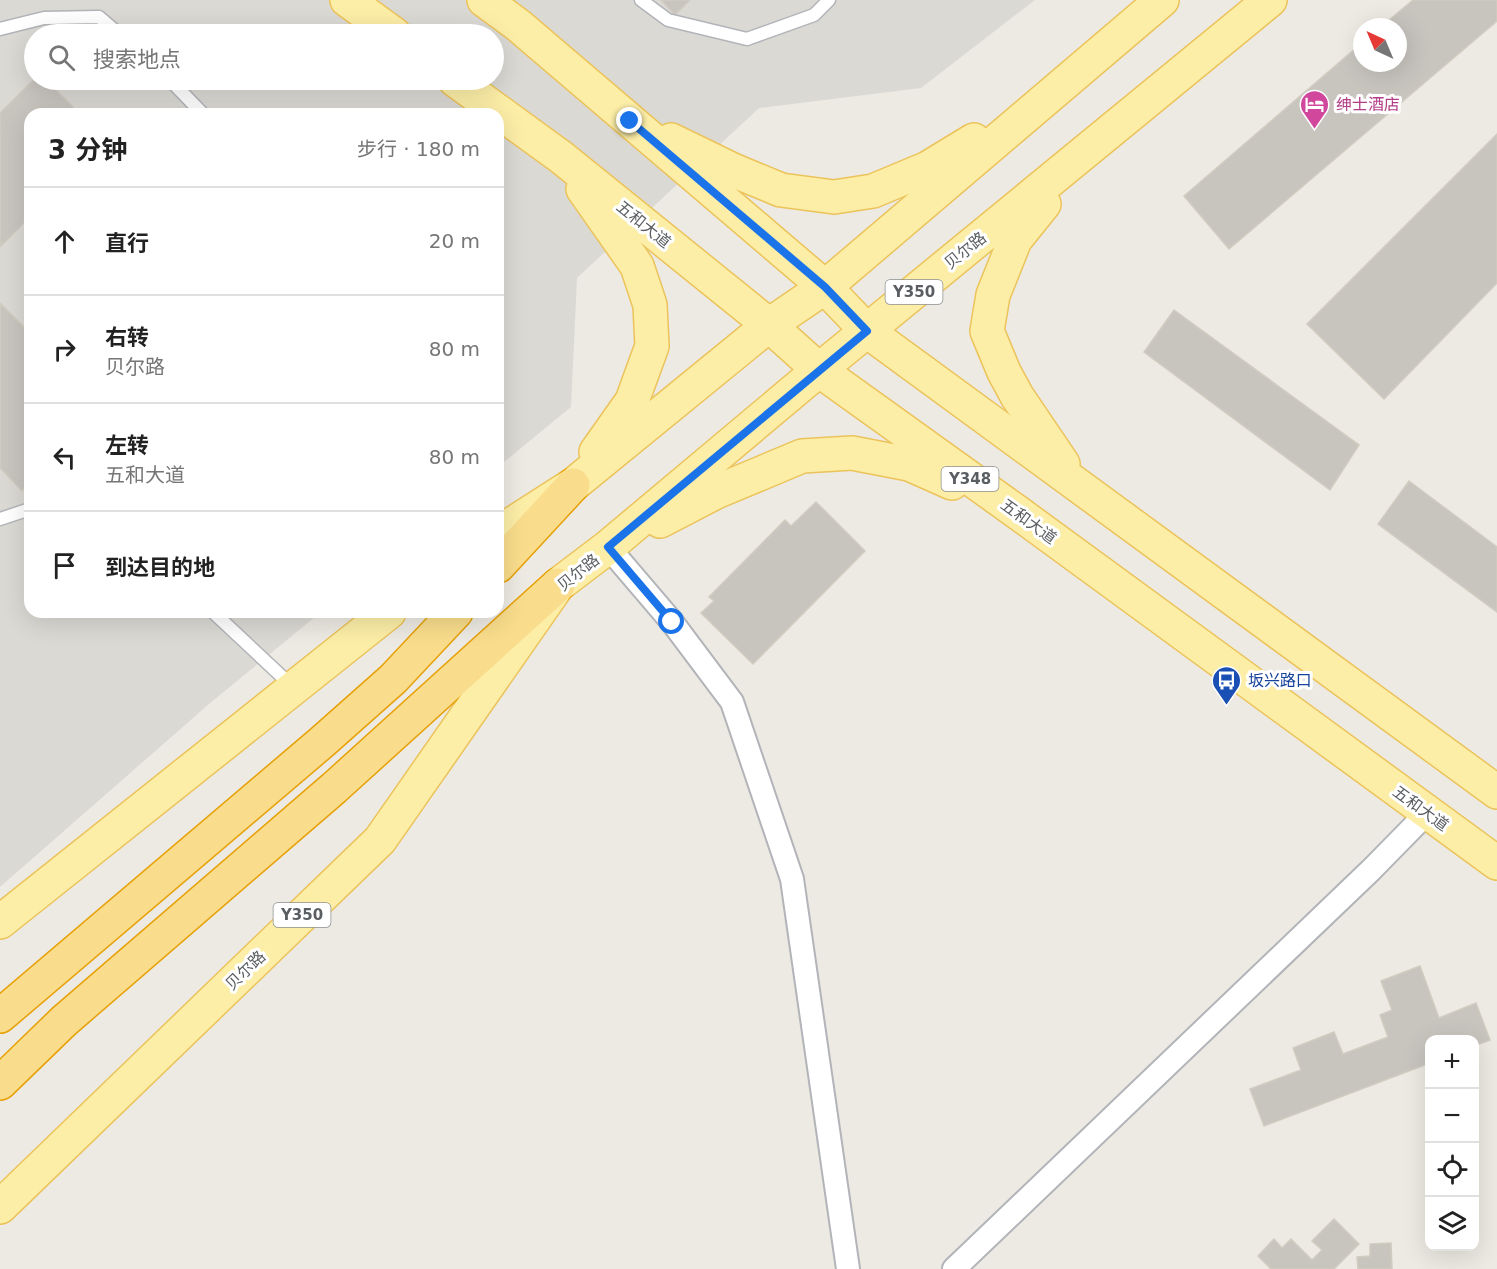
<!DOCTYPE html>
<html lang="zh">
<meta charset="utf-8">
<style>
:root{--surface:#fff;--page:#f2f2f2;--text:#222;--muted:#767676;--line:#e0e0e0}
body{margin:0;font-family:"DejaVu Sans","Noto Sans SC",sans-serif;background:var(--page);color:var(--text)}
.controls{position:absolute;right:18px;bottom:18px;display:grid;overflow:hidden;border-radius:12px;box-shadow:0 6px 24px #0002}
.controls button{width:54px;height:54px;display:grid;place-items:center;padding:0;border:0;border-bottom:2px solid var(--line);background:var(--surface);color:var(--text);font:30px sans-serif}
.compass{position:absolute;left:1353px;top:18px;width:54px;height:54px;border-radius:50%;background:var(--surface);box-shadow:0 6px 24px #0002;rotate:316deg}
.stop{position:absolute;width:18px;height:18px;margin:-14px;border:4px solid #1a73e8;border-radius:50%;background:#fff}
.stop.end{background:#1a73e8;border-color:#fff;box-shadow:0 2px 6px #0008}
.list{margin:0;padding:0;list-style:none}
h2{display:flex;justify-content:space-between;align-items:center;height:78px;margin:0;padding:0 24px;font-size:26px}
h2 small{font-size:20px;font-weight:400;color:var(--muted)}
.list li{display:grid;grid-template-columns:39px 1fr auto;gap:18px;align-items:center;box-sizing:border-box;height:108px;padding:0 24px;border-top:2px solid var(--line)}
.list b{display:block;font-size:22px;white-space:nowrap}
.list p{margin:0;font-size:20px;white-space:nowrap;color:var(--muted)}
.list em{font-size:20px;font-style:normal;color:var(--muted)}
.icon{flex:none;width:33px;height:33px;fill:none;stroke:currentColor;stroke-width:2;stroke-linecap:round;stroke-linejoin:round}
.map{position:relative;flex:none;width:1497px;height:1269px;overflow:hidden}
.search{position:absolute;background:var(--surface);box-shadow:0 6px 24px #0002;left:24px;top:24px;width:480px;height:66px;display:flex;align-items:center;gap:15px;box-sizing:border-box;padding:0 21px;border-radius:33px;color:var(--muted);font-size:22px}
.panel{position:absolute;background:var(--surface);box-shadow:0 6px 24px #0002;left:24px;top:108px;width:480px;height:510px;border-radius:18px}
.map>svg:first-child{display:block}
.industrial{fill:#dbd9d4;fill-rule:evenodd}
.building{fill:#c8c5bf;stroke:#d1ccc0;stroke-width:1.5}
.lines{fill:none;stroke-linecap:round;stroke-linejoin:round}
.lane-casing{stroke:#b2b4b9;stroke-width:15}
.street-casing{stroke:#b2b4b9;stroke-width:26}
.primary-casing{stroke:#ecc35b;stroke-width:36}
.highway-casing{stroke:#e7a007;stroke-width:36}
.lane{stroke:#fff;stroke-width:12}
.street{stroke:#fff;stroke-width:22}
.primary{stroke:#fceea7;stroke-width:33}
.highway{stroke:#f9dd8c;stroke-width:33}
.route{stroke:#1a73e8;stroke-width:8}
.labels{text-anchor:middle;stroke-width:6;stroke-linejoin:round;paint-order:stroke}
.shield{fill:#fff;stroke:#8c8e91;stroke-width:1.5}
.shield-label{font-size:15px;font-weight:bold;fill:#5a5e62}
.hotel-label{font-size:16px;fill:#b23c85;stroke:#fff;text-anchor:start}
.street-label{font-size:16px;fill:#5a5e62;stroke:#fff}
.transit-label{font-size:16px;fill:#164399;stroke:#fff;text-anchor:start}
</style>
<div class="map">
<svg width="1497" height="1269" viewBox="0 0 1497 1269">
<rect width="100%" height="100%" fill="#eceae2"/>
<path class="industrial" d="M0 0H1035L921 88 759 108 577 278 571 407 498 467V114H30V612H321L209 704 0 887ZM34 34H494V80H34Z"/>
<g class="building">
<polygon points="661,0 690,0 675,15"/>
<polygon points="1413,0 1497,0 1497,21 1229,249 1184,196 1362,43 1362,63 1398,63 1398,27 1381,27"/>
<polygon points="34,79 46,80 80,114 30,114 30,230 24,223 0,247 0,113"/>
<polygon points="1497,134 1497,283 1384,399 1307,324"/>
<polygon points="0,303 30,333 30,483 22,491 0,468"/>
<polygon points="1174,310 1359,445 1330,490 1144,352"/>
<polygon points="1409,481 1497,547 1497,612 1378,524"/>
<polygon points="816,502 865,551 753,664 701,613 714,601 709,597 785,520 791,526"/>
<polygon points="1420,966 1439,1018 1476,1003 1490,1040 1474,1046 1474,1040 1430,1040 1430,1063 1264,1126 1250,1089 1301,1070 1293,1048 1334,1032 1343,1054 1388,1037 1380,1015 1392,1010 1381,981"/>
<polygon points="1334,1219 1359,1244 1334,1269 1271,1269 1258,1256 1274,1239 1282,1248 1291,1239 1312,1260 1322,1250 1312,1241"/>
<polygon points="1391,1243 1392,1269 1358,1269 1357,1257 1370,1256 1370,1244"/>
</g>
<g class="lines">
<defs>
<g id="lane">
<polyline points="641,0 668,20 747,39 814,15 829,0"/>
<polyline points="0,29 44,18 99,17 119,34"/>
<polyline points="170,80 203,114"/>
<polyline points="0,519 30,509"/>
<polyline points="213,612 293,687"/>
</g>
<g id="street">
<polyline points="608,547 672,622 732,702 792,879 848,1269"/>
<polyline points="954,1269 1371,870 1427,813"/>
</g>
<g id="primary">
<polyline points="347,0 394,34"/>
<polyline points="484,0 518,25 825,287 867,331 1497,792"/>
<polyline points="455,80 561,157 769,325 819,370 1017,512 1497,863"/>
<polyline points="671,140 735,171 781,190 834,197 873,191 928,168 974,140"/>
<polyline points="583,189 637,266 650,305 652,346 632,401 596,452"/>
<polyline points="1044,204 1015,240 993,295 987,331 1004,372 1017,396 1063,464"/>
<polyline points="660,521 716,492 802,456 852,453 909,464 952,483"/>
<polyline points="498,533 573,485 769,325 825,287 1162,0"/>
<polyline points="0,922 389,612"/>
<polyline points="0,1207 380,840 558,585 608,547 819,370 1270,0"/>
</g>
<g id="highway">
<polyline points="498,566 573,485"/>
<polyline points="0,1016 322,742 393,679 456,612"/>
<polyline points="0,1083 64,1021 334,788 558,585"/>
</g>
</defs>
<use href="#lane" class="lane-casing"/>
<use href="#street" class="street-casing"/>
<use href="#primary" class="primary-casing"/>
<use href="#highway" class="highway-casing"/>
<use href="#lane" class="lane"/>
<use href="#street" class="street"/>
<use href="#primary" class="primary"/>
<use href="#highway" class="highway"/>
</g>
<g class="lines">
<polyline class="route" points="630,121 825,287 867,331 608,547 672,622"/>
</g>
<defs>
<symbol id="hotel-pin" viewBox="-11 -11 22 30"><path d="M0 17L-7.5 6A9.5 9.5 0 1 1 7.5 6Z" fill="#d1479c" stroke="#fff"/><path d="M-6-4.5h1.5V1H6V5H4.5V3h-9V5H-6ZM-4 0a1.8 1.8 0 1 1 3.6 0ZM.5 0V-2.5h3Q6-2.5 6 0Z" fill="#fff"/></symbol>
<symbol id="bus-pin" viewBox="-11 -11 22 30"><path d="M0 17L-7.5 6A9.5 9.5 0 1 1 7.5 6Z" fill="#1a4fb4" stroke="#fff"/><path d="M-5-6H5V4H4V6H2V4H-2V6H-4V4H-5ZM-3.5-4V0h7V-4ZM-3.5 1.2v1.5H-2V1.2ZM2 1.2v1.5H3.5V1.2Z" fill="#fff"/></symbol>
</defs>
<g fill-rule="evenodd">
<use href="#hotel-pin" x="1298" y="88" width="33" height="45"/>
<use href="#bus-pin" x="1210" y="664" width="33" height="45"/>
</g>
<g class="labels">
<g class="shield">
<rect x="885.5" y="280" width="57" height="24" rx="4.5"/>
<rect x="941.5" y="467" width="57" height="24" rx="4.5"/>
<rect x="273.5" y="903" width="57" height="24" rx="4.5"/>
</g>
<g class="shield-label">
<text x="914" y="297">Y350</text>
<text x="970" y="484">Y348</text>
<text x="302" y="920">Y350</text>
</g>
<g class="hotel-label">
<text x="1336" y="110">绅士酒店</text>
</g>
<g class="street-label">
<text transform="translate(644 224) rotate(39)" y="6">五和大道</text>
<text transform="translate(965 250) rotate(-39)" y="6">贝尔路</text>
<text transform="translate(1029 521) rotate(36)" y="6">五和大道</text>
<text transform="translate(578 572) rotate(-39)" y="6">贝尔路</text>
<text transform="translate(1421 808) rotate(36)" y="6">五和大道</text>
<text transform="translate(245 970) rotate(-44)" y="6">贝尔路</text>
</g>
<g class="transit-label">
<text x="1248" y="686">坂兴路口</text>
</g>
</g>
</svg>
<div class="controls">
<button>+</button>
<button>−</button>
<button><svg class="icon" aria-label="locate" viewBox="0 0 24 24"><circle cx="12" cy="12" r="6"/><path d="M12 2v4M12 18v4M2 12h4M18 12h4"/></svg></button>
<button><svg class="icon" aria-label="layers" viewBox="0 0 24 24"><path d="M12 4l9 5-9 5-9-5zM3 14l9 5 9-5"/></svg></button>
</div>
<svg class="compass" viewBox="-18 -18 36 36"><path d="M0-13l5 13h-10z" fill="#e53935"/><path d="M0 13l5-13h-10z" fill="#767676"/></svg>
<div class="stop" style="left:672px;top:622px"></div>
<div class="stop end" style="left:630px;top:121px"></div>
<div class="search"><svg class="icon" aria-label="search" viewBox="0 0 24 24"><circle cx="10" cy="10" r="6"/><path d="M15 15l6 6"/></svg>搜索地点</div>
<section class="panel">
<h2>3 分钟<small>步行 · 180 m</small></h2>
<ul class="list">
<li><svg class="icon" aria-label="ahead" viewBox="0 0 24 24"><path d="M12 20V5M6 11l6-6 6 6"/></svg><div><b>直行</b></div><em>20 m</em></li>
<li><svg class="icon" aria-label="right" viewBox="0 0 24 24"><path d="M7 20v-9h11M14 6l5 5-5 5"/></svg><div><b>右转</b><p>贝尔路</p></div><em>80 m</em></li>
<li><svg class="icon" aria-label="left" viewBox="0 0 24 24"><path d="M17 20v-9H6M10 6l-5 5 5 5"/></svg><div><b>左转</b><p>五和大道</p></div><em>80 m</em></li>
<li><svg class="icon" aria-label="arrive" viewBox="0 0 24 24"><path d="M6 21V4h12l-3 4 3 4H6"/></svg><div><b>到达目的地</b></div></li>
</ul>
</section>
</div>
